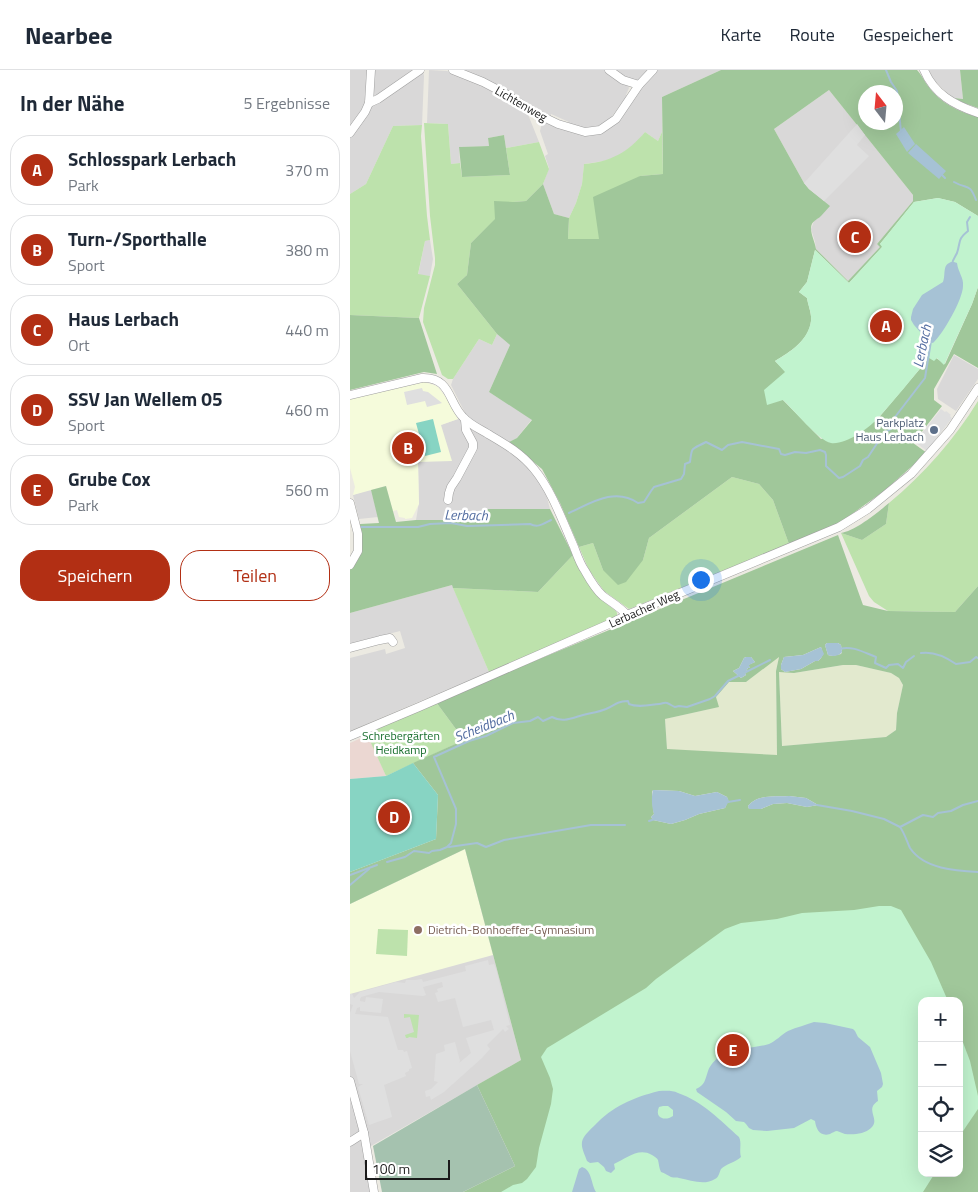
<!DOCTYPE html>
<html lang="de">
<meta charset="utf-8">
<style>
:root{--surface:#fff;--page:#f2f2f3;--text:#1f2937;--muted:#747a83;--line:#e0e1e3;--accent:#b22f14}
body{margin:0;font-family:"Titillium Web",sans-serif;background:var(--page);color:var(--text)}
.controls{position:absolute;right:15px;bottom:15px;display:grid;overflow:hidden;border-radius:10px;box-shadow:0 5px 20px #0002}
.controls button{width:45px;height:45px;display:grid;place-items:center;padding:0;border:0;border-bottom:1px solid var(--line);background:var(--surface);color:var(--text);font:25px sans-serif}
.compass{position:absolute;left:508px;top:15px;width:45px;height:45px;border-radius:50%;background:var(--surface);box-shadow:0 5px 20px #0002;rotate:344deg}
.scale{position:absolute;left:15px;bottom:12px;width:85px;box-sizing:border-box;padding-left:5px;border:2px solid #1b1b1b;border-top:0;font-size:14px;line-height:18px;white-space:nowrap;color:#1b1b1b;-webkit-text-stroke:4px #fff;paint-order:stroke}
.you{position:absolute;left:350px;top:509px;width:18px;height:18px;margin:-12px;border:4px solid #fff;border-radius:50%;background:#1a73e8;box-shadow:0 0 0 8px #1a73e833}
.badge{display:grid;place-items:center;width:32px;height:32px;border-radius:50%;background:var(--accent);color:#fff;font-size:16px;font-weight:700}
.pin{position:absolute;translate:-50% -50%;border:2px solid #fff;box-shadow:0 1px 5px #0006}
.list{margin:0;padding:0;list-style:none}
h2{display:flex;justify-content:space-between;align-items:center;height:65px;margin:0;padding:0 20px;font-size:21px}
h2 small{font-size:16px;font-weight:400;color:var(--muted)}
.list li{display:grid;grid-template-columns:32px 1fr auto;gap:15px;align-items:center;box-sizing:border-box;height:70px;margin:0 10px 10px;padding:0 10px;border:1px solid var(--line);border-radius:20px}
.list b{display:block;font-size:19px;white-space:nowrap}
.list p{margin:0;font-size:16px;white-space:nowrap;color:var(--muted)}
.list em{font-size:16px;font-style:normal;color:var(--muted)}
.actions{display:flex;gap:10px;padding:15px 20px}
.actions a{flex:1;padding:11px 0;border:1px solid var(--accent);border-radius:20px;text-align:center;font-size:18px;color:var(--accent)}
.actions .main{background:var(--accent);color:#fff}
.icon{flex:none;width:28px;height:28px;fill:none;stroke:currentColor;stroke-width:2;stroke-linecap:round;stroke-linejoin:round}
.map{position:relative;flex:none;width:628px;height:1122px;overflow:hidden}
header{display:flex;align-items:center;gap:30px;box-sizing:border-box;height:70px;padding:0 25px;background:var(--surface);border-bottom:1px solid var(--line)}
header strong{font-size:24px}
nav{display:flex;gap:28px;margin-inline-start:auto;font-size:18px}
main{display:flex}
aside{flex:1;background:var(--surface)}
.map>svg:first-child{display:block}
.residential{fill:#d9d8d8}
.commercial{fill:#ebd7d2}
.education{fill:#f5fbdb}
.farmland{fill:#e2e9ce}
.grass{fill:#bde2ac}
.forest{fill:#a0c79a;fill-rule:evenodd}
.cemetery{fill:#a5c2af}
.park{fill:#c1f3ce}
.pitch{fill:#87d4c3}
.parking{fill:#dfdfdf}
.water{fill:#a6c2d5;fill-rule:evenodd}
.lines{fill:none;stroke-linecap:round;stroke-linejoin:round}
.stream{stroke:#a6c2d5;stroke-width:2}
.minor-casing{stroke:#9f9f9f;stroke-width:9}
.minor{stroke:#fff;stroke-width:8}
.service-dot{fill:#5c6f8a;stroke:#fff;stroke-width:2}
.education-dot{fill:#8d6e63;stroke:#fff;stroke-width:2}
.labels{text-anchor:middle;stroke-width:5;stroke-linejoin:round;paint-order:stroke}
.street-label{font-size:12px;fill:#1b1b1b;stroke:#fff}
.service-label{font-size:12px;fill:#4e5e75;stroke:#fff;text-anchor:end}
.park-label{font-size:12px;fill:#166d2c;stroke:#fff}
.education-label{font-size:12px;fill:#785e54;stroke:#fff;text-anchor:start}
.water-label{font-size:14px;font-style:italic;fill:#526ca0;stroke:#fff}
</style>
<header>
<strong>Nearbee</strong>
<nav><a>Karte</a><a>Route</a><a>Gespeichert</a></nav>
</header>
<main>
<aside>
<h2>In der Nähe<small>5 Ergebnisse</small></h2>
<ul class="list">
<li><span class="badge">A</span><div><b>Schlosspark Lerbach</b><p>Park</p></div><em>370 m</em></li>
<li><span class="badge">B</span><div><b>Turn-/Sporthalle</b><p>Sport</p></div><em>380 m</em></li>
<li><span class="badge">C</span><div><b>Haus Lerbach</b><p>Ort</p></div><em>440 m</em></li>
<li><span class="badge">D</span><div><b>SSV Jan Wellem 05</b><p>Sport</p></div><em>460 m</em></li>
<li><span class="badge">E</span><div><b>Grube Cox</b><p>Park</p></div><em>560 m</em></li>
</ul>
<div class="actions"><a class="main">Speichern</a><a>Teilen</a></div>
</aside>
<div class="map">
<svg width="628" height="1122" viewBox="0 0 628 1122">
<rect width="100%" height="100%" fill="#eceae2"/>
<g class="residential">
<polygon points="0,0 18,0 14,38 0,59"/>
<polygon points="24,0 66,0 27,28 23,27"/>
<polygon points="79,0 97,1 131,13 177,42 189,72 156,78 154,65 138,68 139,76 109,77 110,93 101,94 98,54 77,53"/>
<polygon points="108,0 262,0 277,14 279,18 276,25 277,26 263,45 257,52 248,56 236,58 218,55 219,52 201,44 200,47 185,39 142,12"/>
<polygon points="265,0 299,0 285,14"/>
<polygon points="307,0 371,0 312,27 312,62 308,71 295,62 287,72 277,80 266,87 254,91 234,94 232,114 226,133 219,148 204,144 193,114 199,98 195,86 198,84 190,61 191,57 193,50 224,63 233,64 250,61 302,4"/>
<polygon points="579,0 610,0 613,29 604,28 595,21 583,9"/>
<polygon points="73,1 74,6 72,55 43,56 16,114 0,124 0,67 21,37"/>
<polygon points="479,20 563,125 563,131 527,174 531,177 498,211 466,179 465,172 461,159 464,151 471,146 470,129 454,113 424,59"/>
<polygon points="80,170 83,189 80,206 68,205 75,171"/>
<polygon points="147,264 160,275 139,322 182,349 167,368 159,372 159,382 178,396 195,420 200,439 137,439 128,450 66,450 69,432 68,392 91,355 108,349 115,343 101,315 103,309 129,269 142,275"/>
<polygon points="604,285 628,299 628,309 606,341 588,329 587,319"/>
<polygon points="21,419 28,447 9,449 3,425"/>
<polygon points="102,515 139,602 0,661 0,588 35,579 36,584 55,578 50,561 0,574 0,543"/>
<polygon points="115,779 171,990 14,1080 20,1122 0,1122 0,834"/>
</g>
<polygon class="commercial" points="18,665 36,706 0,709 0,673"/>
<g class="education">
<polygon points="74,312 84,315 88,317 95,326 108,349 91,355 102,391 68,392 69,434 62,448 55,449 55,448 49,447 47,440 43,441 36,416 3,425 5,417 0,398 0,329"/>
<polygon points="115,779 143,885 0,924 0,834"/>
</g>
<g class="farmland">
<polygon points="429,586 426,601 427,686 317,680 315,649 368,637 366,627 379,612 396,612"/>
<polygon points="493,595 506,595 541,603 549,608 553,615 547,643 546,660 536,667 432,676 429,601 444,603"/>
</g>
<g class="grass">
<polygon points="74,53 98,54 101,94 110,93 112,107 160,105 156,78 189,72 199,99 193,114 176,131 163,132 121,173 117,205 107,214 147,264 142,275 129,269 103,309 98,309 92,305 73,252 74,238 85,195 85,188 80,146"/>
<polygon points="72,55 71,66 77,146 80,170 75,171 68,204 80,206 69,248 0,245 0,124 16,114 43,56"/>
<path d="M295 62 308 71 312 62 313 104 290 106 249 169H218L219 148 226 133 232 114 234 94C261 92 278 82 295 62Z"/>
<path d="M628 331V516L605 542 538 541 524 532 519 526 491 463 512 470 536 454 539 433C574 404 604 370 628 331Z"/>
<polygon points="382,407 409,414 423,430 439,474 279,539 254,521 239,500 229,477 243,473 253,500 293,490 299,468"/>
<path d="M223 485C236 513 241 522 266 541L267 543V547L139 602 103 518 188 522Z"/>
<polygon points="86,632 114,670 36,706 16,662"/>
<polygon points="28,859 58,860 57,886 26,884"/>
<polygon points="54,944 69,945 67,968 59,967 58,968 56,968 55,965 64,962 60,947 54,948"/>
</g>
<g class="forest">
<path d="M371 0H567C572 5 574 11 578 16 590 33 609 42 628 47V146L605 132 588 128 564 132 530 174 533 176 499 213 465 180 457 212 449 222 457 228C458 235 462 244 461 251 459 270 440 282 425 291L436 302 433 330 471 369 526 351 579 288H586L595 294 622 234 628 217V298L604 284 584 319V330L592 336 563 373 577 383 534 421 488 454 439 474 423 430 409 414 382 407 299 468 293 490 276 512 268 515 253 500 243 473 229 477 210 433 192 399 159 372 167 368 182 350 139 322 160 275 147 264 107 214 117 205 121 173 145 149 144 131 163 132 176 131 193 114 204 144 219 148 218 169H249L243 127 290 106 313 104 312 27ZM479 20 563 125V131L527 174 530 177 498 211 466 179C465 172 461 165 461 158 461 151 467 150 471 146 474 143 477 139 480 136L459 119 454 113 424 59ZM516 22H546V52H516Z"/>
<polygon points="610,0 628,0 628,38 614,33 604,28 613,29"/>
<polygon points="154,65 160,105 112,107 109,77 139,76 138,68"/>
<polygon points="0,245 69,248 87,304 74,302 0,320"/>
<polygon points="36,416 46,452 66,450 128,450 137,439 200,439 223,485 188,522 103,518 102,515 0,543 0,498 12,481 10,454 29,453 21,420"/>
<path d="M539 433 536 454 512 470 491 463C505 461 527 443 539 433Z"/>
<path d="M488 465 513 535 538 541 605 542 628 516V1122H358L351 1119 346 1122H246C241 1114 242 1100 232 1097L229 1099 222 1122H113L165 1096 127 1015 171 990 115 779 0 834V802L86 769 88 725 63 693 114 670 86 632ZM477 573H488L491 575 492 582 491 584 482 586 478 585 475 575ZM471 577 473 584 471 588 468 591H465L451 599 435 602 431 599V595L434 587 453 585ZM396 587H401L405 592 398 595 400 598H398L395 603 396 605 391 608 383 601 389 598 394 588ZM429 587 426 601 427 685 317 679 315 649 369 637 366 627 379 612H396ZM493 595H506L541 603 549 608 553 615 547 643 546 660 536 667 432 676 429 602 444 603ZM303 720 329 721 345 726 367 722 377 727 378 731 375 738 349 744 335 750 321 754 303 750 301 747 304 744 303 738 302 722ZM439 726 456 728 468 735 457 737 437 733 423 734 411 739H399L398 736C408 724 424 727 439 726ZM572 931H609V1103H572ZM464 952 475 953 503 959 505 961 508 967 520 977 531 1003 533 1014 532 1017 527 1021 528 1030C514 1040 531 1049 521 1058 515 1064 503 1065 495 1064 492 1063 490 1062 487 1061 481 1061 475 1068 469 1062 466 1059 465 1055 465 1051L461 1049 444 1058 417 1061 403 1060 399 1058 396 1054 394 1052 386 1051 376 1042 347 1022 346 1019C362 1012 353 997 370 986 385 977 403 979 419 974 426 971 431 965 439 961 447 957 456 955 464 952ZM309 1021C315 1021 322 1020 328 1023 352 1031 371 1051 389 1067 392 1073 389 1080 391 1087 386 1093 376 1094 371 1100 369 1103 369 1107 365 1109 354 1116 341 1110 329 1108 327 1107 324 1108 321 1107 317 1105 315 1103 311 1102 309 1098 310 1094 308 1090 307 1088 304 1086 302 1085 288 1077 276 1089 263 1094L265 1099 261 1103 257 1101 254 1097 248 1092 240 1093 237 1091C235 1085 231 1078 232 1072 233 1066 240 1060 244 1056 263 1036 282 1028 309 1021Z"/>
</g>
<polygon class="cemetery" points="127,1015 165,1096 113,1122 32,1122 23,1076"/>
<g class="park">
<path d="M588 128 605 132 628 146V217L622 234 594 295 587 288 584 291 579 288C562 308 545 330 527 349 518 359 495 375 481 373 469 371 443 339 433 330L417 335 414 320 435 302 425 291C440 282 458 271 461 251 462 244 458 235 457 228L449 222 457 212 465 180 499 213 532 177 530 174 564 132Z"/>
<polygon points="529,836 541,836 551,840 581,892 598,931 572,931 572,1103 585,1103 573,1122 151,1122 163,1115 172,1113 177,1109 186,1097 189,1078 201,1034 203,1019 200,1008 191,987 197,978 296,918 306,909 375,859 391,853 427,849 452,843 504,840"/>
<polygon points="609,962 620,991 628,1026 628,1039 609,1067"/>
</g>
<g class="pitch">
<polygon points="83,349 91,382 75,386 66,353"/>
<polygon points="63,693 88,725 86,769 0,802 0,709 36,706"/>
</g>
<g class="parking">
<polygon points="507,54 515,65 507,75 519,86 474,131 459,119 454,113"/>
<polygon points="72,318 73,321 78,322 92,333 77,337 75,331 57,335 54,322"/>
<polygon points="591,339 595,342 596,341 601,345 600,346 602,348 577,381 565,372"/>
<polygon points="138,890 139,895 144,894 146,899 160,955 156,956 159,959 155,962 153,959 137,975 140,979 132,988 94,1022 81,1030 80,1026 76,1027 75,1021 81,1019 88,1012 84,1011 86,984 95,981 94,975 105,972 110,991 109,993 121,983 116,968 144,960 141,950 113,957 105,928 88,932 85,923 88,922 87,919 93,917 92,912 73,917 76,925 73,926 29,922 18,925 11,927 10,929 10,931 15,932 16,927 33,929 31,943 10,941 10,937 7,938 5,944 38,947 48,980 53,980 54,982 57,981 62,998 59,999 59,1001 55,1003 56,1006 34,1015 42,1047 19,1055 8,1017 13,1014 9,1014 0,981 0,943 3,935 0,934 0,924 2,924 4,928 10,922 46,912 55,913 56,910 66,910 72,909 73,912 116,901 115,896"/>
</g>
<g class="water">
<polygon points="554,57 565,74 557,82 546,64"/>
<polygon points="566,74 596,101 589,109 558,83"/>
<path d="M601 192H604L607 193C608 202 614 208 613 216 613 229 593 264 583 273L579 272 564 255 561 250V247L563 239 572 225 593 212C596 204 592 195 601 192Z"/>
<path d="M477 573H488L491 575 492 582C489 586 483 587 478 585L475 575Z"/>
<polygon points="471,577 474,584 471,588 468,591 465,591 451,599 435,602 431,599 431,595 434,587 453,585"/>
<polygon points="396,587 401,587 405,592 399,595 400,598 398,598 395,603 396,605 391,608 383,601 389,598 394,588"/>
<path d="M303 720 329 721 345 726 367 722 377 727 379 731 375 738 349 744 335 750 321 754 303 750 301 747 304 744C302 737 301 728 303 720Z"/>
<path d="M439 726 456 728 468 735 457 737 437 733 423 734 411 739H399L398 736C408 724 424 727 439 726Z"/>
<path d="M464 952 475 953 503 959 505 961 508 967 520 977 531 1003 533 1014 532 1017 527 1021 528 1031C514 1040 531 1049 521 1058 515 1064 503 1065 495 1064 492 1063 490 1062 487 1061 485 1061 482 1063 480 1064 470 1067 466 1059 465 1051L461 1049 444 1058 417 1061 403 1060 399 1058 396 1054 394 1052 386 1051 376 1042 347 1022 346 1019C355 1015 355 1010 358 1001 360 995 365 990 370 986 384 977 403 979 419 974 426 971 431 965 438 961 447 957 456 955 464 952Z"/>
<path d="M309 1021C315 1021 322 1020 328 1023 352 1031 371 1051 389 1067 392 1073 389 1080 391 1087 386 1092 376 1094 371 1099 369 1103 369 1107 365 1109 354 1116 341 1110 329 1108 327 1107 324 1108 321 1107 317 1105 315 1103 311 1102 309 1098 309 1094 308 1090 307 1088 304 1086 302 1085 288 1077 276 1089 264 1094L265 1099 261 1103 256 1101 254 1097 248 1092 240 1093 237 1091C235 1085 231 1078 232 1072 233 1066 240 1060 244 1056 263 1036 282 1028 309 1021ZM313 1036H318L323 1040V1046C316 1051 304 1049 309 1037Z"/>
<path d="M232 1097C242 1100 241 1114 246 1122H222L229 1099Z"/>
</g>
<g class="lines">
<g class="stream">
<polyline points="536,0 541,12 547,21 551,62"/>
<polyline points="591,104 595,108"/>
<path d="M604 112C618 120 619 112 626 130"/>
<path d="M602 194C603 189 605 187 607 183 611 171 607 170 618 161L617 152 620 147"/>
<path d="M219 443C241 433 265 417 288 433L294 432 301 421 304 417 331 409 334 404 335 394 340 392C342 376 341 380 356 372L372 380 378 375 392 372 429 379 431 384 435 385 445 382 456 383 470 380 475 382 476 385V396L489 408 493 407 510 396 513 390 518 387 534 363 541 359 542 350 545 347 575 308 581 271"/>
<path d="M10 457H68L80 454 101 453 117 456 180 454C188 458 193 454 201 450"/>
<path d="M490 579C502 575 515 583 526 587L525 593 536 598 539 595 548 594 553 598 556 592 564 586"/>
<path d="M571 583C584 581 596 587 606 594L620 592 626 587 628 588"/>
<polyline points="394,603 420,590"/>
<polyline points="378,732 390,730"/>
<polyline points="467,735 502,741 534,749 550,757 573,745 583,747 588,743 601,741 613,735 628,731"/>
<polyline points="299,751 305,749"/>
<path d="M550 757C555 764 557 772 560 778 574 799 606 801 628 802"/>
<polyline points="99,777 127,773 136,777 154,770 241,755 275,755"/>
<path d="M37 792 55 787 64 781 79 783 82 781 90 780 97 777 101 773 106 754V739L84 687 119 671 136 666 163 653 180 651 188 647 193 651 202 647C213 653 222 648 233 645 241 643 249 642 256 639 267 634 265 632 278 631L279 634C288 638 299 635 309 634 313 634 313 632 317 633 320 634 322 636 325 637L329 636 337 637 360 629 365 626 378 611 390 605"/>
<polyline points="0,805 27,795"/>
<polyline points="0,815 19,799"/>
</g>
<defs>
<g id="minor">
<polyline points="103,0 133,12 156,24 185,43 208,54 235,62 250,60 266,49 289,15 303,0"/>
<polyline points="259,0 273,10 289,15"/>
<path d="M574 0C584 24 604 35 628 43"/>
<polyline points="19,33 28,29 70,0"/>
<polyline points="0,63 15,42 19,33 21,0"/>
<path d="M0 325 72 308C101 307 98 332 113 347 120 355 130 359 138 364 155 374 171 383 184 399 202 421 212 450 224 477 227 485 230 494 235 501 240 510 245 519 253 526 261 532 270 537 277 545"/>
<polyline points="98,430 99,423 101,417 107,408 123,378 123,373 116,360 115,350"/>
<polyline points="0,433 8,464 8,481 0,495"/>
<polyline points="0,578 30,570 40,568 43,572"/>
<polyline points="0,666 69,637 259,554 277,545 489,457 518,439 561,404 600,360 628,318"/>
<polyline points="0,1011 14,1063 24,1122"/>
<polyline points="0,1072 14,1063"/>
</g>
</defs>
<use href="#minor" class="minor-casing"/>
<use href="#minor" class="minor"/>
</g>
<circle class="service-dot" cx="584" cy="360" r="5"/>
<circle class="education-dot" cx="68" cy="860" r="5"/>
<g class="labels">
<g class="street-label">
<text transform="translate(171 34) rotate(30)" y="4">Lichtenweg</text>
<text transform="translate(294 539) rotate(-24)" y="4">Lerbacher Weg</text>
</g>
<g class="service-label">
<text x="574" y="357">Parkplatz<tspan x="574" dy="14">Haus Lerbach</tspan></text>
</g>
<g class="park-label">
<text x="51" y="670">Schrebergärten<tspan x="51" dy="14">Heidkamp</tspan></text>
</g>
<g class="education-label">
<text x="78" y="864">Dietrich-Bonhoeffer-Gymnasium</text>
</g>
<g class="water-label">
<text transform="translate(572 276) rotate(-78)" y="5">Lerbach</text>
<text transform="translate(116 445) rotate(1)" y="5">Lerbach</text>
<text transform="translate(134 656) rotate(-22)" y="5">Scheidbach</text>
</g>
</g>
</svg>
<div class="controls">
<button>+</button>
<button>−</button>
<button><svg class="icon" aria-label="locate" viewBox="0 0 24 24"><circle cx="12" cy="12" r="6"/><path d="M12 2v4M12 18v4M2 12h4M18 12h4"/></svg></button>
<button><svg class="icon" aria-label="layers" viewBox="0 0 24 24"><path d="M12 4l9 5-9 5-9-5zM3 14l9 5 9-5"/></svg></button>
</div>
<svg class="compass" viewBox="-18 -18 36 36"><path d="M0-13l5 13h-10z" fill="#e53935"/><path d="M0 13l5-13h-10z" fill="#747a83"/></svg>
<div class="scale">100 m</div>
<div class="you"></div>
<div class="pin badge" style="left:536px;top:256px">A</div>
<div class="pin badge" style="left:58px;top:378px">B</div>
<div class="pin badge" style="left:505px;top:167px">C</div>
<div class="pin badge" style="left:44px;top:747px">D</div>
<div class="pin badge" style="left:383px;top:980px">E</div>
</div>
</main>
